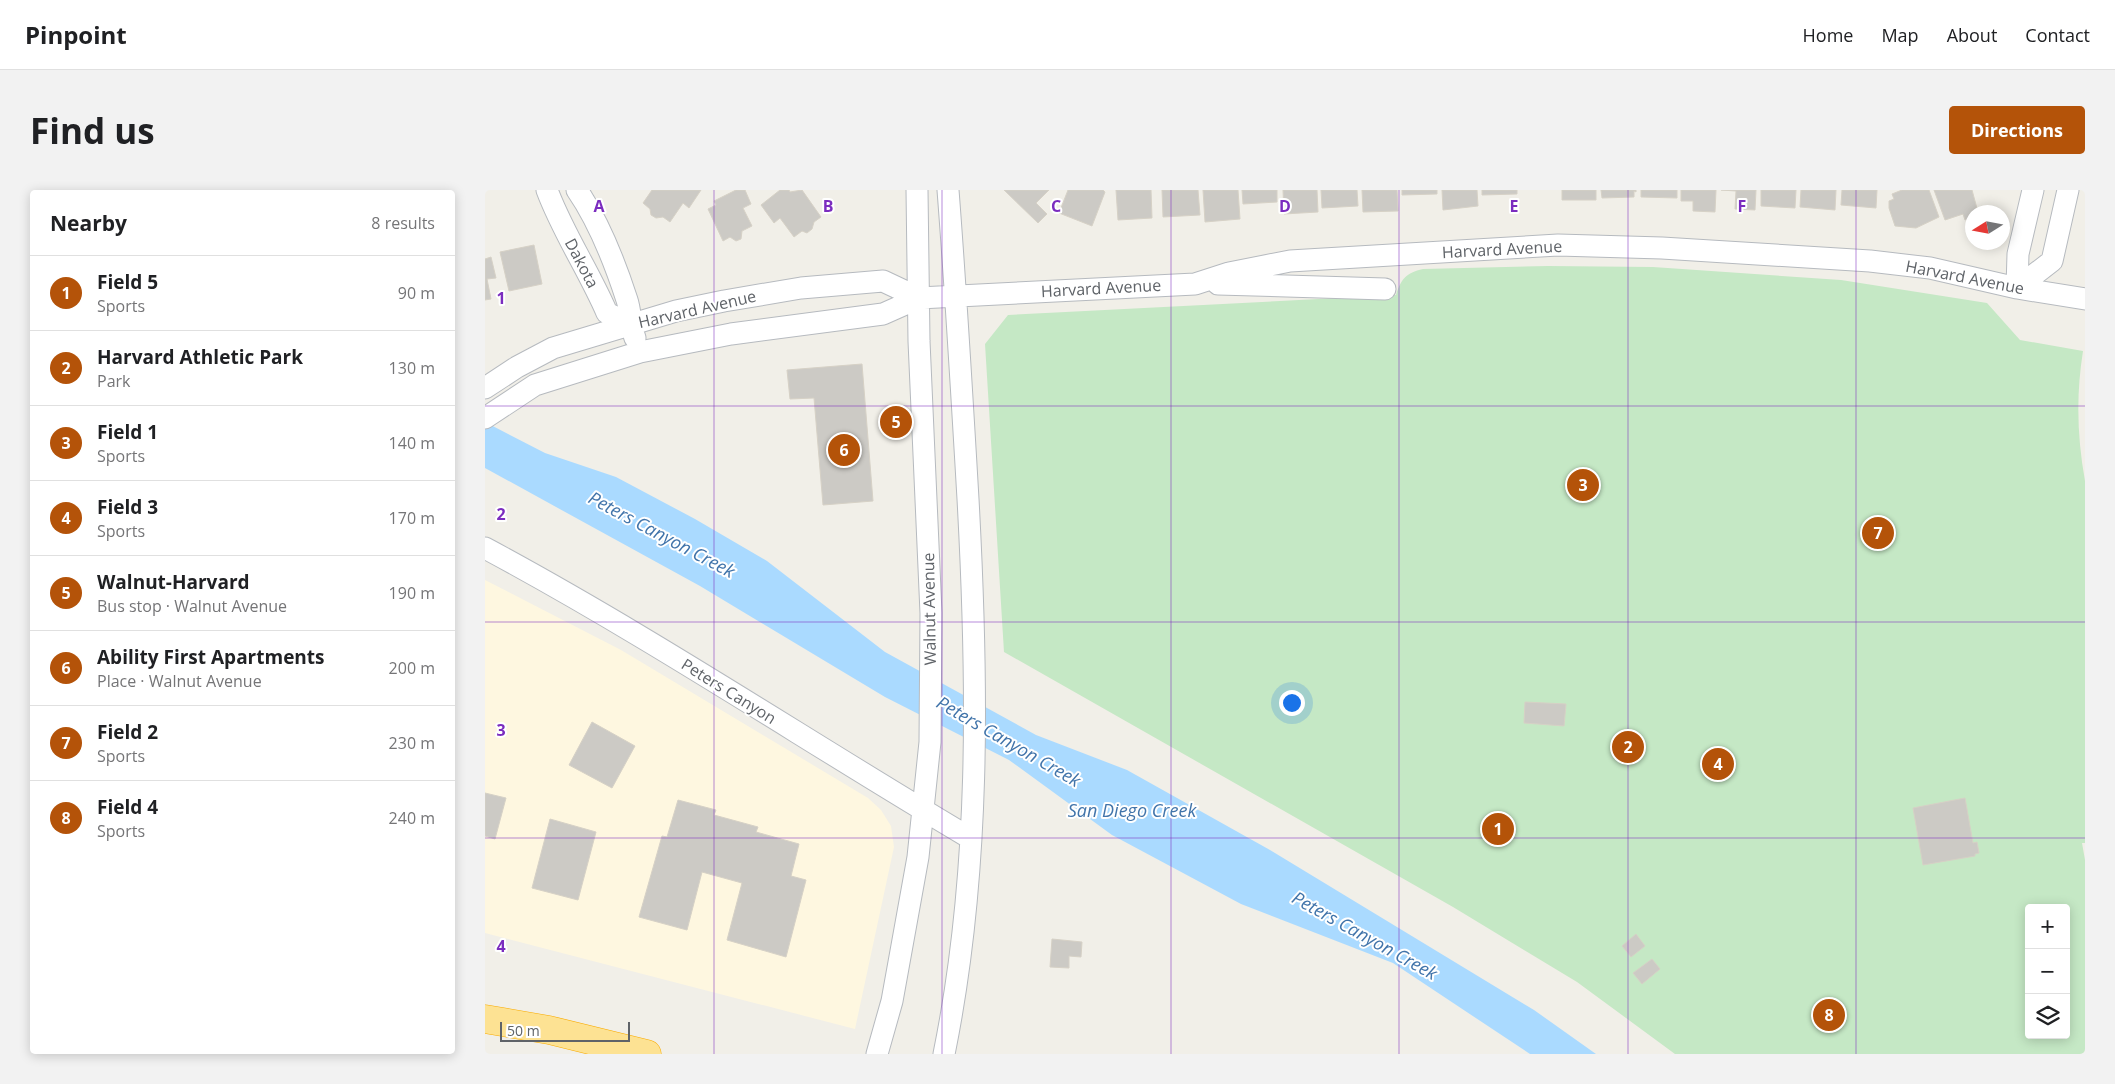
<!DOCTYPE html>
<html lang="en">
<head>
<meta charset="utf-8">
<style>
	:root { --surface:#fff; --page:#f2f2f2; --text:#202124; --muted:#757577; --line:#e0e0e0; --accent:#b45309 }
	body { margin:0; font-family:"Open Sans",sans-serif; background:var(--page); color:var(--text) }
	.controls { position:absolute; right:15px; bottom:15px; display:grid; overflow:hidden; border-radius:5px; box-shadow:0 2px 12px #0003 }
	.controls button { width:45px; height:45px; display:grid; place-items:center; padding:0; border:0; border-bottom:1px solid var(--line); background:var(--surface); color:var(--text); font:25px sans-serif }
	.compass { position:absolute; left:1480px; top:15px; width:45px; height:45px; border-radius:50%; background:var(--surface); box-shadow:0 2px 12px #0003; rotate:259deg }
	.scale { position:absolute; left:15px; bottom:12px; width:130px; box-sizing:border-box; padding-left:5px; border:2px solid #5f6368; border-top:0; font-size:14px; line-height:18px; white-space:nowrap; color:#5f6368; -webkit-text-stroke:4px #fff; paint-order:stroke }
	.you { position:absolute; left:806px; top:512px; width:18px; height:18px; margin:-12px; border:4px solid #fff; border-radius:50%; background:#1a73e8; box-shadow:0 0 0 8px #1a73e833 }
	.badge { display:grid; place-items:center; width:32px; height:32px; border-radius:50%; background:var(--accent); color:#fff; font-size:16px; font-weight:700 }
	.pin { position:absolute; translate:-50% -50%; border:2px solid #fff; box-shadow:0 1px 5px #0006 }
	.list { margin:0; padding:0; list-style:none }
	h2 { display:flex; justify-content:space-between; align-items:center; height:65px; margin:0; padding:0 20px; font-size:21px }
	h2 small { font-size:16px; font-weight:400; color:var(--muted) }
	.list li { display:grid; grid-template-columns:32px 1fr auto; gap:15px; align-items:center; box-sizing:border-box; height:75px; padding:0 20px; border-top:1px solid var(--line) }
	.list b { display:block; font-size:19px; white-space:nowrap }
	.list p { margin:0; font-size:16px; white-space:nowrap; color:var(--muted) }
	.list em { font-size:16px; font-style:normal; color:var(--muted) }
	.icon { flex:none; width:28px; height:28px; fill:none; stroke:currentColor; stroke-width:2; stroke-linecap:round; stroke-linejoin:round }
	.map { position:relative; flex:none; width:1600px; height:864px; overflow:hidden; border-radius:5px }
	header { display:flex; align-items:center; gap:30px; box-sizing:border-box; height:70px; padding:0 25px; background:var(--surface); border-bottom:1px solid var(--line) }
	header strong { font-size:24px }
	nav { display:flex; gap:28px; margin-inline-start:auto; font-size:18px }
	.intro { display:flex; align-items:center; justify-content:space-between; box-sizing:border-box; height:120px; padding:0 30px }
	h1 { margin:0; font-size:35px }
	.button { padding:12px 22px; border-radius:5px; background:var(--accent); color:#fff; font-size:18px; font-weight:700 }
	main { display:flex; gap:30px; padding:0 30px }
	aside { flex:1; background:var(--surface); border-radius:5px; box-shadow:0 2px 12px #0003 }
	.map>svg:first-child { display:block }
</style>
</head>
<body>
<header>
<strong>Pinpoint</strong>
<nav><a>Home</a><a>Map</a><a>About</a><a>Contact</a></nav>
</header>
<div class="intro"><h1>Find us</h1><a class="button">Directions</a></div>
<main>
<aside>
<h2>Nearby<small>8 results</small></h2>
<ul class="list">
<li><span class="badge">1</span><div><b>Field 5</b><p>Sports</p></div><em>90 m</em></li>
<li><span class="badge">2</span><div><b>Harvard Athletic Park</b><p>Park</p></div><em>130 m</em></li>
<li><span class="badge">3</span><div><b>Field 1</b><p>Sports</p></div><em>140 m</em></li>
<li><span class="badge">4</span><div><b>Field 3</b><p>Sports</p></div><em>170 m</em></li>
<li><span class="badge">5</span><div><b>Walnut-Harvard</b><p>Bus stop · Walnut Avenue</p></div><em>190 m</em></li>
<li><span class="badge">6</span><div><b>Ability First Apartments</b><p>Place · Walnut Avenue</p></div><em>200 m</em></li>
<li><span class="badge">7</span><div><b>Field 2</b><p>Sports</p></div><em>230 m</em></li>
<li><span class="badge">8</span><div><b>Field 4</b><p>Sports</p></div><em>240 m</em></li>
</ul>
</aside>
<div class="map">
<svg width="1600" height="864" viewBox="0 0 1600 864">
	<rect width="100%" height="100%" fill="#f1efe8"/>
	<path fill="#fef7e0" d="M0 390 136 460 383 608 396 620 406 636 409 657 370 839 0 743Z"/>
	<path fill="#c5e8c5" fill-rule="evenodd" d="M1063 76 1168 77 1356 90 1502 113 1535 150 1598 161C1591 205 1592 246 1600 291V653H1597L1600 670V864H1190L1092 792 968 717 519 462 500 154 523 125 911 105C916 89 921 83 938 79ZM1544 718H1581V845H1544Z"/>
	<path fill="#aadaff" d="M0 232 60 263 131 287 210 329 282 371 400 462 551 545 642 580 785 660 1049 820 1111 864H1045L908 773 756 714 627 645 524 570 400 507 215 396 0 278Z"/>
	<path fill="#cccac5" stroke="#d6d1c6" d="M167 0H216L204 18 198 13 185 32 178 27 171 28 166 25 165 19 158 13Z
		M251 0H260L266 14 258 18 267 36 257 41 256 49 251 51 245 47 238 51 223 19 231 15 229 11Z
		M295 0H304L305 2 317 0 336 27 329 32 327 39 322 43 317 41 309 47 295 28 289 33 276 15Z
		M519 0H564L551 13 562 24 553 33Z
		M583 0H618L620 2 607 36 574 23Z
		M631 0H666L667 28 633 30Z
		M677 0H713L715 25 678 27Z
		M718 0H753L755 29 720 32Z
		M757 0H792V12L758 14Z
		M798 0H832L833 22 799 24Z
		M836 0H872L873 16 837 18Z
		M877 0H912L913 21 878 22Z
		M917 0H952V4L917 5Z
		M957 0H992L993 16 958 20Z
		M997 0H1032V4L997 5Z
		M1077 0H1111V10H1077Z
		M1116 0H1151V2L1149 1V7L1117 8Z
		M1156 0H1192V8L1156 7Z
		M1196 0H1231L1230 22 1208 21V11H1196Z
		M1236 0H1271L1270 20 1250 19 1251 1Z
		M1276 0H1311L1310 18 1276 16Z
		M1316 0H1351L1350 20 1315 17Z
		M1357 0H1392L1391 18 1356 15Z
		M1417 0H1444L1454 27 1431 38 1410 36 1404 18V11L1409 9 1407 4Z
		M1449 0H1487L1493 22H1488V27L1480 30 1478 24 1460 30Z
		M49 55 57 94 24 101 15 62Z
		M6 67 11 88 2 89 6 109 0 110V69Z
		M377 174 388 311 338 315 329 208 305 209 302 180Z
		M1040 512 1081 514 1079 536 1039 533Z
		M107 532 150 556 127 598 84 575Z
		M0 603 21 608 10 649 0 646Z
		M1480 608 1488 653 1492 652 1494 663 1490 664V666L1438 675 1428 618Z
		M193 610 231 620 229 625 273 637 271 642 314 654 306 686 321 690 301 767 242 750 257 693 217 682 202 740 154 727 177 646 182 647Z
		M65 629 111 642 93 710 47 698Z
		M1151 744 1160 756 1146 767 1137 756Z
		M567 749 597 752 596 767 584 766V778L565 777Z
		M1167 769 1175 779 1157 794 1148 783Z"/>
	<g fill="none" stroke-linecap="round" stroke-linejoin="round">
		<defs>
			<path id="secondary" d="M62 0C78 43 104 81 122 123L145 134
				M92 0C114 32 130 73 142 110 146 122 145 135 150 148
				M733 94 900 99
				M1532 98 1567 71 1583 0
				M1532 98 1533 64 1548 0
				M0 198 32 177 68 158 191 121 239 111 316 98 398 91 434 108
				M0 228 50 195 155 162 246 144 398 124 434 108 710 94 744 83 805 71 1073 55 1177 58 1385 71 1445 78 1532 98 1600 109
				M0 358C166 447 323 552 485 648
				M392 864 407 811 433 667 445 552 446 423 434 151 432 0
				M459 864C496 682 493 493 483 309 477 206 471 103 463 0"/>
			<path id="highway" d="M0 829 64 840 162 864"/>
		</defs>
		<use href="#secondary" stroke="#b6babf" stroke-width="23"/>
		<use href="#highway" stroke="#f9ab00" stroke-width="29"/>
		<use href="#secondary" stroke="#fff" stroke-width="21"/>
		<use href="#highway" stroke="#fde293" stroke-width="28"/>
	</g>
	<path fill="none" stroke="#7b2cbf" stroke-width="1" stroke-opacity="0.55" d="M229 0V864M457 0V864M686 0V864M914 0V864M1143 0V864M1371 0V864M0 216H1600M0 432H1600M0 648H1600"/>
	<g text-anchor="middle" dominant-baseline="central" stroke-width="4" stroke-linejoin="round" paint-order="stroke">
		<g font-size="16" fill="#5f6368" stroke="#fff">
			<text transform="translate(1017 59) rotate(-3)">Harvard Avenue</text>
			<text transform="translate(97 73) rotate(62)">Dakota</text>
			<text transform="translate(1480 87) rotate(11)">Harvard Avenue</text>
			<text transform="translate(616 98) rotate(-3)">Harvard Avenue</text>
			<text transform="translate(212 119) rotate(-13)">Harvard Avenue</text>
			<text transform="translate(444 419) rotate(-91)">Walnut Avenue</text>
			<text transform="translate(244 501) rotate(32)">Peters Canyon</text>
		</g>
		<g font-size="18" font-style="italic" fill="#4174aa" stroke="#fff">
			<text transform="translate(177 344) rotate(28)">Peters Canyon Creek</text>
			<text transform="translate(524 551) rotate(30)">Peters Canyon Creek</text>
			<text x="647" y="620">San Diego Creek</text>
			<text transform="translate(880 745) rotate(29)">Peters Canyon Creek</text>
		</g>
	</g>
	<g font-size="16" text-anchor="middle" font-weight="bold" fill="#7b2cbf" stroke="#fff" stroke-width="4" stroke-linejoin="round" paint-order="stroke">
		<text x="114" y="22">A</text>
		<text x="343" y="22">B</text>
		<text x="571" y="22">C</text>
		<text x="800" y="22">D</text>
		<text x="1029" y="22">E</text>
		<text x="1257" y="22">F</text>
		<text x="16" y="114">1</text>
		<text x="16" y="330">2</text>
		<text x="16" y="546">3</text>
		<text x="16" y="762">4</text>
	</g>
</svg>
<div class="controls">
<button>+</button>
<button>−</button>
<button><svg class="icon" aria-label="layers" viewBox="0 0 24 24"><path d="M12 4l9 5-9 5-9-5zM3 14l9 5 9-5"/></svg></button>
</div>
<svg class="compass" viewBox="-18 -18 36 36"><path d="M0-13l5 13h-10z" fill="#e53935"/><path d="M0 13l5-13h-10z" fill="#757577"/></svg>
<div class="scale">50 m</div>
<div class="you"></div>
<div class="pin badge" style="left:1013px;top:639px">1</div>
<div class="pin badge" style="left:1143px;top:557px">2</div>
<div class="pin badge" style="left:1098px;top:295px">3</div>
<div class="pin badge" style="left:1233px;top:574px">4</div>
<div class="pin badge" style="left:411px;top:232px">5</div>
<div class="pin badge" style="left:359px;top:260px">6</div>
<div class="pin badge" style="left:1393px;top:343px">7</div>
<div class="pin badge" style="left:1344px;top:825px">8</div>
</div>
</main>
</body>
</html>
